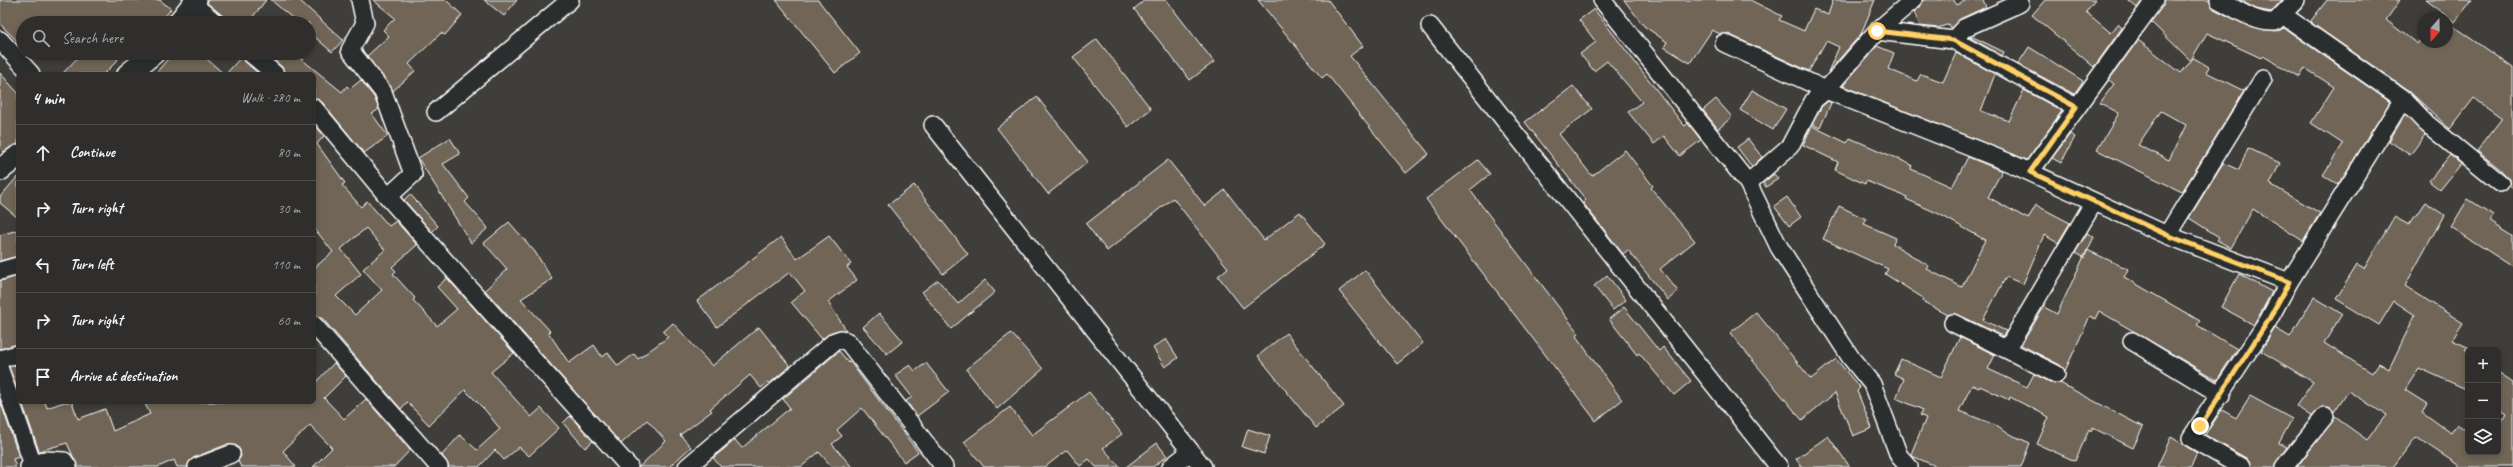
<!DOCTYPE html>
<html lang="en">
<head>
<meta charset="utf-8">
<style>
	:root { --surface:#2f2e2c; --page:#373634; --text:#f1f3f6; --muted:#a7a8a9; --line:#4a4a48 }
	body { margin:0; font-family:Caveat,sans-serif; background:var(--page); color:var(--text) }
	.controls { position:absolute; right:12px; bottom:12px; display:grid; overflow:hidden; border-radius:6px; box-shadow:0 2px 6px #0003 }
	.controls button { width:36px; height:36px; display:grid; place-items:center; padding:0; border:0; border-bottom:1px solid var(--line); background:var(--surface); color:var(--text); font:20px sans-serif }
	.compass { position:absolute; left:2417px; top:12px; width:36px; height:36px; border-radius:50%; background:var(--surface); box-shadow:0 2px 6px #0003; rotate:200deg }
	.stop { position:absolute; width:12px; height:12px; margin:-9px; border:3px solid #ffd166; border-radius:50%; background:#fff }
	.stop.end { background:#ffd166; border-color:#fff; box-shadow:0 1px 4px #0008 }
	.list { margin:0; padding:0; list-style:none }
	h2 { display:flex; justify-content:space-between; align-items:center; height:52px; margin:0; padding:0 16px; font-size:17px }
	h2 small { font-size:13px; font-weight:400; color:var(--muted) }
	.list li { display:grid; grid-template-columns:26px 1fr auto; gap:12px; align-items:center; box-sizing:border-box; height:56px; padding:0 16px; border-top:1px solid var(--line) }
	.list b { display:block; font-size:15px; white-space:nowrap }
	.list em { font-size:13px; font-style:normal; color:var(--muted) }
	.icon { flex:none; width:22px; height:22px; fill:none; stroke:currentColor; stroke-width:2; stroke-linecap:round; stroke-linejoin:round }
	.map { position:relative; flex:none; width:2513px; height:467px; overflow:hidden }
	.search { position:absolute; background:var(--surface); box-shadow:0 2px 6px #0003; left:16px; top:16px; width:300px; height:44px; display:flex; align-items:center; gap:10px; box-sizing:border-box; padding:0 14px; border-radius:22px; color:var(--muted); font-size:15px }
	.panel { position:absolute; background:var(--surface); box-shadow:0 2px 6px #0003; left:16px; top:72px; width:300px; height:332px; border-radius:6px }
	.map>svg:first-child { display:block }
</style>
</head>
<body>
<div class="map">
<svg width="2513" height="467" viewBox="0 0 2513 467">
	<rect width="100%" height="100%" fill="#3f3e3a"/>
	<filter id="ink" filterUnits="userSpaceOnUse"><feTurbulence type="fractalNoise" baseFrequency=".025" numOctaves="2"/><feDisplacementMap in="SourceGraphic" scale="8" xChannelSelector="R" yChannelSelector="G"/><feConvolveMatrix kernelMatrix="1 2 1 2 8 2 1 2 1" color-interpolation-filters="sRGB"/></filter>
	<g filter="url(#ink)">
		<path fill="#706557" stroke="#fff" fill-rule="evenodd" d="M0 0H160L171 9 160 23H23V47L0 24Z
			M208 0H266L248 23H226L223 16 207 3Z
			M271 0H299L343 40 332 52 309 32V23H298Z
			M373 0H446L462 15 445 35 441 33 409 64 415 71 393 91 367 56 389 36 383 30 395 18Z
			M484 0H517L504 16Z
			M776 0H818L860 53 835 73Z
			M1145 0H1166L1214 62 1190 80 1134 9Z
			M1258 0H1328L1363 46 1350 56 1429 154 1406 173 1327 74 1322 78Z
			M1624 0H1750L1782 16 1779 20 1804 31 1814 9 1828 15 1833 0H1875L1861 34 1828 72 1839 47 1826 41 1809 71 1728 34H1720L1712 30 1690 63 1664 47 1667 42 1644 26Z
			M1923 0H1954L1956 5 1967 0H1983L1986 7 1960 19 1951 28 1949 24 1938 28 1920 26 1914 12 1920 7Z
			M2045 0H2095L2086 12 2111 33 2118 24 2122 28 2094 67 2032 15Z
			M2128 0H2143L2137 8Z
			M2165 0H2209L2214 9 2250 27 2275 32 2284 28 2390 102 2338 185 2323 175 2343 144 2311 123 2334 87 2305 68 2300 77 2263 56 2261 58 2207 33 2191 60 2194 58 2209 67 2206 72 2244 91 2182 192 2097 150 2119 113 2100 103 2114 84 2109 80 2138 40 2181 73 2191 61 2151 22ZM2161 111 2186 125 2169 160 2138 145Z
			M2240 0H2282L2271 12 2256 9Z
			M2327 0H2400L2386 20 2417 44 2422 37 2423 42H2447V22L2513 68V188L2509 186V179L2500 169 2477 151 2502 118 2474 98 2450 129 2409 91 2310 22Z
			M2425 0H2472L2455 22Z
			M1594 9 1682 123 1685 126 1688 123 1701 140 1680 156 1664 136 1654 144 1628 112 1642 102 1607 61 1594 71 1580 54 1596 42 1579 20Z
			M1971 36 2004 52 2002 56 1969 37Z
			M1097 39 1151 109 1128 127 1073 57Z
			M1877 46 1894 53 1888 69 1917 81 1921 74 1943 82 1956 53 1995 74 1981 111 2009 121 2024 90 2062 111 2027 160 1843 86Z
			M2029 47 2083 81 2074 94 2018 64Z
			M82 53H110L118 60 104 74H62Z
			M173 53H200L224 74H155Z
			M266 53H294L342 92 347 86 350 89 361 80 374 97 379 109 372 114 388 136 364 153 322 102 314 98V74H285L282 67Z
			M241 57 244 61 259 74H226Z
			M0 73 18 93V144L3 152 0 147Z
			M1573 86 1592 109 1559 134 1592 176 1625 150 1653 186 1651 188 1695 241 1660 269 1678 291 1668 300 1628 250 1623 254 1583 203 1586 200 1525 122Z
			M1752 90 1786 109 1773 130 1740 110Z
			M1037 97 1088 162 1048 194 997 128Z
			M1716 99 1732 117 1718 129 1703 110Z
			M1828 101 1831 103 1820 128 1812 124 1822 106Z
			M2405 115 2425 135 2410 155 2389 141Z
			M314 124 324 136 317 144 345 183 342 185 361 207 367 201 389 226 396 221 417 245 392 267 396 271 393 274 415 298 413 300 437 326 457 309 437 287 447 278 514 353 491 372 531 417 541 408 559 428 529 456 519 447 504 460 495 450 479 467H449L442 455 460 435 477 450 500 429 486 411 465 390 429 425 407 402 401 409 322 318 314 315V268L333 252 314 228ZM366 228 385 250 363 269 382 290 355 315 336 296 361 274 341 249Z
			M1812 126 1847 143 1850 138 1912 165 1911 169 1952 187 1968 157 2002 171 1988 197 2028 219 2036 205 2070 223 2058 243 2044 235 2023 284 2006 277 1983 320 2006 331 2003 336 1957 314 1948 315 1922 301 1923 298 1885 274 1888 269 1823 239 1839 206 1866 219 1864 224 1896 238 1893 244 1929 266 1927 269 1962 287 1985 240 1939 214 1906 199 1907 197 1866 181 1865 184 1835 170 1838 162 1803 145Z
			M2070 134 2075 137 2061 163 2052 158Z
			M450 138 460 154 443 164 469 198 465 202 488 228 471 243 418 158Z
			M1748 139 1762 157 1752 167 1737 147Z
			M2248 148 2280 163 2270 184 2320 213 2303 241 2253 209 2231 248 2217 240 2219 237 2189 218 2223 163 2239 170Z
			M2450 155 2461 164 2440 190 2429 181Z
			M1168 160 1205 206 1225 190 1264 240 1300 212 1325 244 1243 308 1218 276 1228 268 1173 198 1107 251 1086 224Z
			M1478 160 1490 174 1470 190 1579 334 1576 336 1622 400 1596 421 1426 199Z
			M1774 174 1778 179 1766 187 1763 183Z
			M18 176V218L0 203V197Z
			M914 185 968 254 943 274 888 205Z
			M410 194 438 226 432 232 404 200Z
			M1787 197 1801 217 1789 226 1774 206Z
			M2468 199 2493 215 2489 221 2513 236V267L2451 227Z
			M2425 202 2444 215 2405 286 2463 323 2452 340 2474 350H2465L2468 352V390L2419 368 2405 390 2427 404 2422 412 2451 433 2457 424 2468 432V452H2498V427L2506 414 2498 409V372L2513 382V467H2461L2416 437 2393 467H2297L2335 417 2367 440 2386 415 2348 391 2334 412 2331 408 2322 407 2312 417 2296 406 2313 382 2261 351 2275 328 2290 337 2314 297 2342 314 2324 343 2372 373 2379 363 2389 369 2415 315 2394 301 2379 325 2336 299 2357 265 2364 269 2394 217 2409 225Z
			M509 222 535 252 552 279 521 299 550 331 548 332 569 363 594 345 602 357 608 353 618 366 634 354 638 359 668 337 663 332 673 323 712 366 759 327 790 366 769 384 768 382 761 388 750 375 710 409 712 411 680 435 691 447 669 467H639L666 441 647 420 621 444 485 290 507 269 484 243Z
			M18 230V256L0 261V235Z
			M2087 233 2094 237 2084 258 2075 253Z
			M829 236 851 264 847 267 857 280 828 302 846 330 832 332 822 339 791 302 805 291 790 272 717 327 697 301 781 237 797 259Z
			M2087 250 2128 269 2124 277 2200 321 2197 325 2237 349 2217 380 2099 311 2095 319 2090 316 2065 371 2060 365 2021 345 2044 307 2057 314Z
			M1365 270 1423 343 1397 364 1339 291Z
			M2239 274 2272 292 2254 325 2221 307Z
			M1607 275 1626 300 1613 310 1594 286Z
			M18 276V344L0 349V281Z
			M938 280 958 304 985 280 995 292 951 329 922 292Z
			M1624 307 1659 351 1663 347 1691 381 1674 395 1639 353 1637 355 1609 319Z
			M1756 312 1811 379 1836 359 1860 388 1857 391 1872 428 1853 436 1835 393 1802 420 1730 333Z
			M879 313 903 341 887 354 863 327Z
			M1011 333 1043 369 997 409 966 369Z
			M1286 333 1344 406 1316 428 1258 356Z
			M1960 337 1995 355 1988 369 2027 387 2034 374 2052 383H2060L2143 427 2133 448 2093 428 2091 432 2089 430 2075 461 2037 444 2049 417 2010 397 2009 400 1980 386 1979 388 1972 385 1959 411 1995 425 2005 432 2030 443 2021 467H1938L1912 456 1911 454 1926 418 1920 415 1923 410 1896 398 1904 379 1894 374 1901 359 1941 377Z
			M1166 339 1178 358 1165 367 1153 348Z
			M839 351 849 363 850 362 918 452 904 462 862 408 837 430 842 436 832 444 852 467H832L819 452 801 467H721L713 458 735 440 742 448 790 408 783 399Z
			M334 363 346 376 324 398 344 419 366 399 410 450 394 467H313L332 448 310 425 283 451 296 467H241L238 461 241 456 240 450 237 446 228 444 193 458 187 467H177L174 460 158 467H78L67 443 39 451 22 402H45L47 408 64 402H72L78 419 105 409 113 431 150 414 144 402H314V384Z
			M926 363 949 392 917 416 906 401 912 397 895 375 910 365 915 371Z
			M18 364V391L9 367Z
			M1089 392 1122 434 1103 448 1120 467H1096L1089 459 1080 466 1067 450 1045 467H984L964 442 1010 407 1032 435Z
			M2250 396 2292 419 2279 443 2287 447 2274 467H2251L2246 458 2205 435 2222 410 2236 418Z
			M0 400 19 457 13 459 16 467H0Z
			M570 416 593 441 585 448 563 423Z
			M1248 429 1270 436 1264 454 1242 447Z
			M1828 436 1850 467H1802L1796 459Z
			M2171 437 2197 453 2191 467H2157Z
			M1157 443 1167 456 1153 467H1126Z"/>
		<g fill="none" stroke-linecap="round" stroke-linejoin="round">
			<defs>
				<path id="minor" d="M360 0 365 23 350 50 383 92 413 174 388 197
					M1602 0 1748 183 1779 247 1851 358 1872 384 1899 456 1909 467
					M2219 0C2237 9 2254 23 2275 22L2296 0
					M193 4 216 23
					M2283 15 2403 99 2426 123 2500 183
					M1430 26 1779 467
					M1877 31 1953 40 2076 107
					M0 40 31 74
					M1953 40 1964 28 2020 3
					M1724 43 1826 90 2010 163 2167 235 2289 282
					M250 53 275 74
					M314 108 388 197 629 467
					M436 112 570 0
					M933 125 1203 467
					M2030 172 2155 0
					M1748 183 1790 146 1814 100 1826 90 1877 31 1913 0
					M2167 235 2263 79
					M0 271 18 266
					M1953 323 2056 374
					M314 325 439 467
					M2132 341 2221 395
					M2007 349 2094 202
					M0 359 18 354
					M0 370 33 465
					M29 467 45 460 64 461 68 467
					M197 467 231 454
					M687 467 835 341 841 339 848 342 944 467
					M1171 467 1190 452
					M2241 467 2191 438 2268 321 2289 282 2403 99
					M2284 467 2325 416"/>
				<path id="tertiary" d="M178 23 196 0
					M128 74 154 53
					M0 170 18 156"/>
			</defs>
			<use href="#minor" stroke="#fff" stroke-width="20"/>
			<use href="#tertiary" stroke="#fff" stroke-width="24"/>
			<use href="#minor" stroke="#2a2d2e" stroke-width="17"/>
			<use href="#tertiary" stroke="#2a2d2e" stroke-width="21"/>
		</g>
	</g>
	<g fill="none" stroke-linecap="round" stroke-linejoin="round" filter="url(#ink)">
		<path stroke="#ffd166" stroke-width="5" d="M1877 31 1953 40 2076 107 2030 172 2167 235 2289 282 2268 321 2200 426"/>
	</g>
</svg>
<div class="controls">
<button>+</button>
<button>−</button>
<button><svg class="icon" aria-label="layers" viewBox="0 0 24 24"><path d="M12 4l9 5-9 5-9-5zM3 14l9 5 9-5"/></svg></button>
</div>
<svg class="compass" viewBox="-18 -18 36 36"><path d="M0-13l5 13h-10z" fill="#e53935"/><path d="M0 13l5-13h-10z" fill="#a7a8a9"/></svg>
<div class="stop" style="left:1877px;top:31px"></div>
<div class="stop end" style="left:2200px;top:426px"></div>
<div class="search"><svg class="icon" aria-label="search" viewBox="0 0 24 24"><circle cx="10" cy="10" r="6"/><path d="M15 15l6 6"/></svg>Search here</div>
<section class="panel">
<h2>4 min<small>Walk · 280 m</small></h2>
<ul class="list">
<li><svg class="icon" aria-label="ahead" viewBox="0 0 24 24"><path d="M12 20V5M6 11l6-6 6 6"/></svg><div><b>Continue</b></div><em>80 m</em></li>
<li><svg class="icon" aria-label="right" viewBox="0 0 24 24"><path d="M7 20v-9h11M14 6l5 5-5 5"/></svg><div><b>Turn right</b></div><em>30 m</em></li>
<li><svg class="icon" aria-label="left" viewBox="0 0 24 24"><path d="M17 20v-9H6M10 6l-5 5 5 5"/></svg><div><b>Turn left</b></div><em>110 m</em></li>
<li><svg class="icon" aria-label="right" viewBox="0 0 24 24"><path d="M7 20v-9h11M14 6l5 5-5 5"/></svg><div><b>Turn right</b></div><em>60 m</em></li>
<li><svg class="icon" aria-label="arrive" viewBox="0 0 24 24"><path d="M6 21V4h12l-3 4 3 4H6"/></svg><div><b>Arrive at destination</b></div></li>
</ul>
</section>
</div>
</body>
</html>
